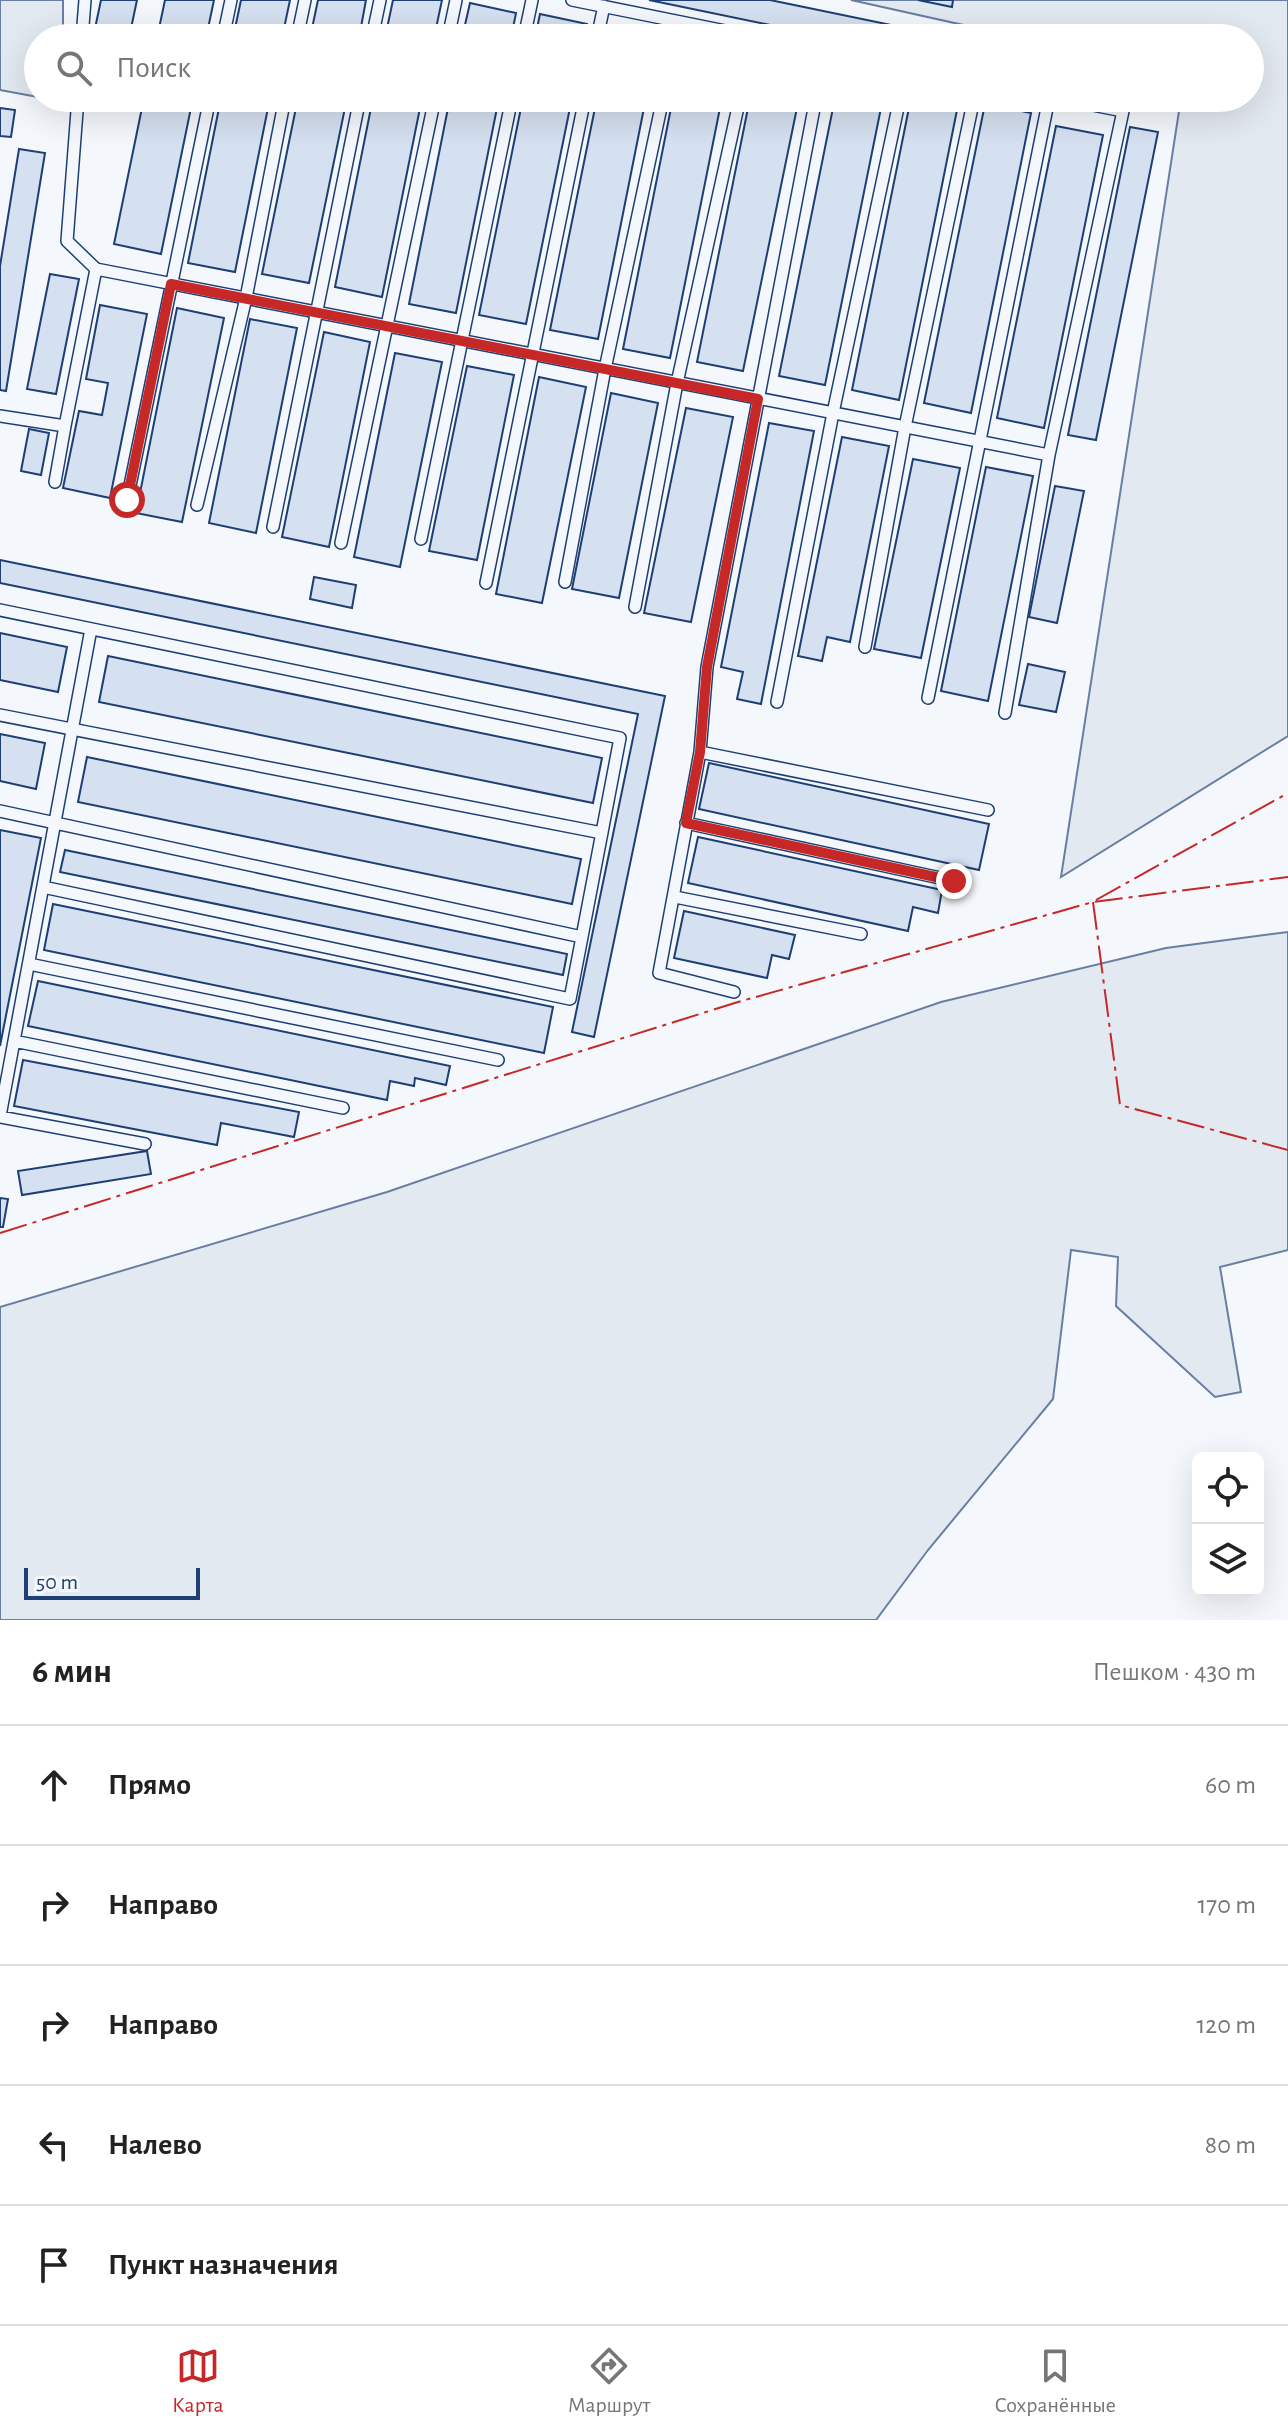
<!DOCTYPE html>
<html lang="ru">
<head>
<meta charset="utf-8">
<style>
	:root { --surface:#fff; --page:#f6f6f6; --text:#222; --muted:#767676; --line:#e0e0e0; --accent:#c62828 }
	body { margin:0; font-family:"Alegreya Sans",sans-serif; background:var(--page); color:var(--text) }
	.controls { position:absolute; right:24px; bottom:24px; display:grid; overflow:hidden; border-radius:12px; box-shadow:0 8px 32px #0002 }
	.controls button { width:72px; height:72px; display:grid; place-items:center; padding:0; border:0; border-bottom:2px solid var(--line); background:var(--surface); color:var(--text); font:40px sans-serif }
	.scale { position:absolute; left:24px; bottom:20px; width:176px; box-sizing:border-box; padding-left:8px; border:4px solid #1d3f73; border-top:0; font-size:22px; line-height:28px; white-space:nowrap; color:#1d3f73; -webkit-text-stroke:6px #f4f7fb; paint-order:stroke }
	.stop { position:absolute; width:24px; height:24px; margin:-18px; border:6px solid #c62828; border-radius:50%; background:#fff }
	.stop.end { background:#c62828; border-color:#fff; box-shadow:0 2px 8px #0008 }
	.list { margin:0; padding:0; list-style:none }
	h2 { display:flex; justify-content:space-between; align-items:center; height:104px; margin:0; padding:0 32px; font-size:34px }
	h2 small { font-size:26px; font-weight:400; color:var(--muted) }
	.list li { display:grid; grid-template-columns:52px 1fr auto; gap:24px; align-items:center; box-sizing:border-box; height:120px; padding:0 32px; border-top:2px solid var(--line) }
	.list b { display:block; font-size:30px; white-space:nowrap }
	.list em { font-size:26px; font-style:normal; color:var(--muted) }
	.icon { flex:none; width:44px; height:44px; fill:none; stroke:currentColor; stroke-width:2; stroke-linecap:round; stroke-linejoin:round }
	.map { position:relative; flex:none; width:1288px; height:1620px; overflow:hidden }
	.search { position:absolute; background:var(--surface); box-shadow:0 8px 32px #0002; left:24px; right:24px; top:24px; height:88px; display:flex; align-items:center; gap:20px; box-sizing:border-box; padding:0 28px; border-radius:44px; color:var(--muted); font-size:30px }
	.sheet { height:704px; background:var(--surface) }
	nav { display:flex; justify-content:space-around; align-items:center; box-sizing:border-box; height:112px; border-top:2px solid var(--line); background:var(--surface); font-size:22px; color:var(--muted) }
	nav a { display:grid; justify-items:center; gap:4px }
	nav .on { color:var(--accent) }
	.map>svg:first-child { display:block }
</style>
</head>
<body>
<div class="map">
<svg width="1288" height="1620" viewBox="0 0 1288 1620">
	<rect width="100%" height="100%" fill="#f4f7fb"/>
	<path fill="#e3e9f0" stroke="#687fa3" stroke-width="2" d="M0 0H63V38H38V97L0 90Z
		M851 0H1288V736L1061 877 1181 98H1250V38H1022Z
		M1288 932V1250L1220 1267 1241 1392 1215 1397 1116 1306 1118 1257 1071 1250 1053 1399 928 1550 876 1620H0V1307L387 1192 941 1002 1166 948Z"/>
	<path fill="#d5e0f0" stroke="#1d3f73" stroke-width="2" d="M101 0H137L129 38H93Z
		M165 0H214L206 38H157Z
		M241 0H290L282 38H233Z
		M318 0H366L359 38H310Z
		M393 0H442L434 38H385Z
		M649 0H770L954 38H833Z
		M918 0H953L952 7Z
		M470 3 516 13 511 38H462Z
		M540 14 587 24 584 38H535Z
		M144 98H193L161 254 114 244Z
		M221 98H270L235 272 188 263Z
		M298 98H347L309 283 262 274Z
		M373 98H422L382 297 335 287Z
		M450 98H499L456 313 409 304Z
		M523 98H572L526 324 479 315Z
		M597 98H646L598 339 550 330Z
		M673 98H722L670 358 623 349Z
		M750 98H799L743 371 697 362Z
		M835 98H883L825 385 779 376Z
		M911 98 958 105 899 400 852 390Z
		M985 104 1031 113 971 413 924 403Z
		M0 108 15 110 11 137 0 136Z
		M1056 126 1103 135 1044 428 997 418Z
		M1130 127 1158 132 1096 440 1068 435Z
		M19 149 45 153 6 391 0 390V266Z
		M50 274 79 279 56 394 27 389Z
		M100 305 147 314 110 498 63 488 79 411 102 415 108 383 86 379Z
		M177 308 224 318 182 522 136 513Z
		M250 319 297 328 256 533 209 523Z
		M324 332 370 342 329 547 282 537Z
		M395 353 442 362 400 567 354 557Z
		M467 366 514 375 477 560 429 551Z
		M539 377 586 387 542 603 496 594Z
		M611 393 658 403 619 598 572 589Z
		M686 408 733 417 691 622 644 613Z
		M769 423 814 431 761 704 737 699 743 672 721 667Z
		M29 429 49 433 41 475 21 471Z
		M842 437 889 446 850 642 827 637 822 661 798 656Z
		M913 459 960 468 921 658 874 649Z
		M986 467 1033 476 988 701 941 691Z
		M1055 486 1084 491 1057 623 1029 617Z
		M0 560 665 696 594 1037 572 1032 638 714 0 583Z
		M314 577 356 585 352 608 310 599Z
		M0 633 67 647 58 692 0 680Z
		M108 656 602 758 593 803 99 702Z
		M1028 664 1065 672 1056 712 1019 705Z
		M0 734 45 743 36 789 0 781Z
		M87 757 581 859 572 904 78 802Z
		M709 763 989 824 979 870 699 809Z
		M0 830 41 838 0 1046Z
		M698 837 942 890 938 913 913 907 908 931 688 883Z
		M65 850 567 954 563 975 60 872Z
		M53 904 553 1007 544 1053 44 950Z
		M684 911 795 935 789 959 772 955 767 978 674 958Z
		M38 981 450 1066 446 1085 415 1078 414 1086 390 1081 387 1100 28 1026Z
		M23 1060 299 1112 294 1137 221 1123 217 1145 14 1106Z
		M147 1151 151 1174 22 1195 18 1171Z
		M0 1198 8 1199 3 1227H0Z"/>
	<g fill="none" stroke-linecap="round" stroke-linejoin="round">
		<defs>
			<path id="service" d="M572 0 760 38
				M82 38 85 0
				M223 38 231 0
				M297 38 305 0
				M372 38 380 0
				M448 38 456 0
				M524 38 532 0
				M597 38 604 6
				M676 38 680 22
				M78 98 67 241 96 269 1049 455
				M0 416 65 426 96 269
				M55 482 65 426
				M127 500 210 98
				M197 505 246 298 285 98
				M273 527 360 98
				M421 539 512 98
				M341 543 435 98
				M565 582 605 369 663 98
				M486 583 585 98
				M635 607 677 383 740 98
				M0 610 620 738 582 937 0 811
				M865 647 905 427 974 98
				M928 698 1049 98
				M777 702 833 413 900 98
				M1005 713 1049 455 1123 111 1057 98
				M0 715 602 833
				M700 752 988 810
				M686 823 954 881
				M43 887 570 999 582 937
				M675 897 861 934
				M29 964 498 1060
				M734 992 659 973 700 752 707 667 816 98
				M14 1041 343 1108
				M0 1116 91 629
				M0 1117 145 1144"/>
		</defs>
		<use href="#service" stroke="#1d3f73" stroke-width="14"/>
		<use href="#service" stroke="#f4f7fb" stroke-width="11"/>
		<path stroke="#c62828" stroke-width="2" stroke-dasharray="28 6 4 6" stroke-linecap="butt" d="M1096 900 1288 793
			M1093 902 1120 1105 1288 1150
			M0 1233 738 1002 1093 902 1288 877"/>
	</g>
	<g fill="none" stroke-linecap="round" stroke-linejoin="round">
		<path stroke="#c62828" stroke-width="10" d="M127 500 171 284 758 399 707 667 700 752 686 823 954 881"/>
	</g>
</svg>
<div class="controls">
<button><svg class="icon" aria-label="locate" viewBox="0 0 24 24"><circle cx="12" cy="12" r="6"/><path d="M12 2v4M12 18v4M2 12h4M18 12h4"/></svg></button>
<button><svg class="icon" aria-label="layers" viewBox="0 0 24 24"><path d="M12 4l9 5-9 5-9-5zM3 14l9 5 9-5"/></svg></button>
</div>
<div class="scale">50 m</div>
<div class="stop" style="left:127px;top:500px"></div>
<div class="stop end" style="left:954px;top:881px"></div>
<div class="search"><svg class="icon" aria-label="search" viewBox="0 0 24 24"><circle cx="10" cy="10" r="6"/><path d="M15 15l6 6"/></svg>Поиск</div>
</div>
<section class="sheet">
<h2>6 мин<small>Пешком · 430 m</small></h2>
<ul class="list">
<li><svg class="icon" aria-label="ahead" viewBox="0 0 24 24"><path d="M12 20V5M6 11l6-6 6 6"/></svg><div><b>Прямо</b></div><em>60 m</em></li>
<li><svg class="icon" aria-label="right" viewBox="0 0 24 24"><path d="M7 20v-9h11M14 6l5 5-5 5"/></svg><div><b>Направо</b></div><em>170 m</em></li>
<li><svg class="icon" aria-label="right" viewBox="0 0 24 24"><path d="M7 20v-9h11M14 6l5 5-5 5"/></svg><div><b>Направо</b></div><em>120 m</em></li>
<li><svg class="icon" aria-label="left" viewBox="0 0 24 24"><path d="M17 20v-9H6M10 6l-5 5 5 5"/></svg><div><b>Налево</b></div><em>80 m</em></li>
<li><svg class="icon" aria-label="arrive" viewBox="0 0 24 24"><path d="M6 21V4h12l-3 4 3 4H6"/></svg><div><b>Пункт назначения</b></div></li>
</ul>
</section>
<nav>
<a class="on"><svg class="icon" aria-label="map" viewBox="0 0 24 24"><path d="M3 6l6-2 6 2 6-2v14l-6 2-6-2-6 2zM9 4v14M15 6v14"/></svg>Карта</a>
<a><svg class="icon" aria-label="directions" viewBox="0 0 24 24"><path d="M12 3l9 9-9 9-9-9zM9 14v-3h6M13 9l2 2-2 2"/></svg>Маршрут</a>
<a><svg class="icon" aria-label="saved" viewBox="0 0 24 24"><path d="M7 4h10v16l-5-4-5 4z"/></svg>Сохранённые</a>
</nav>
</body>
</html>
